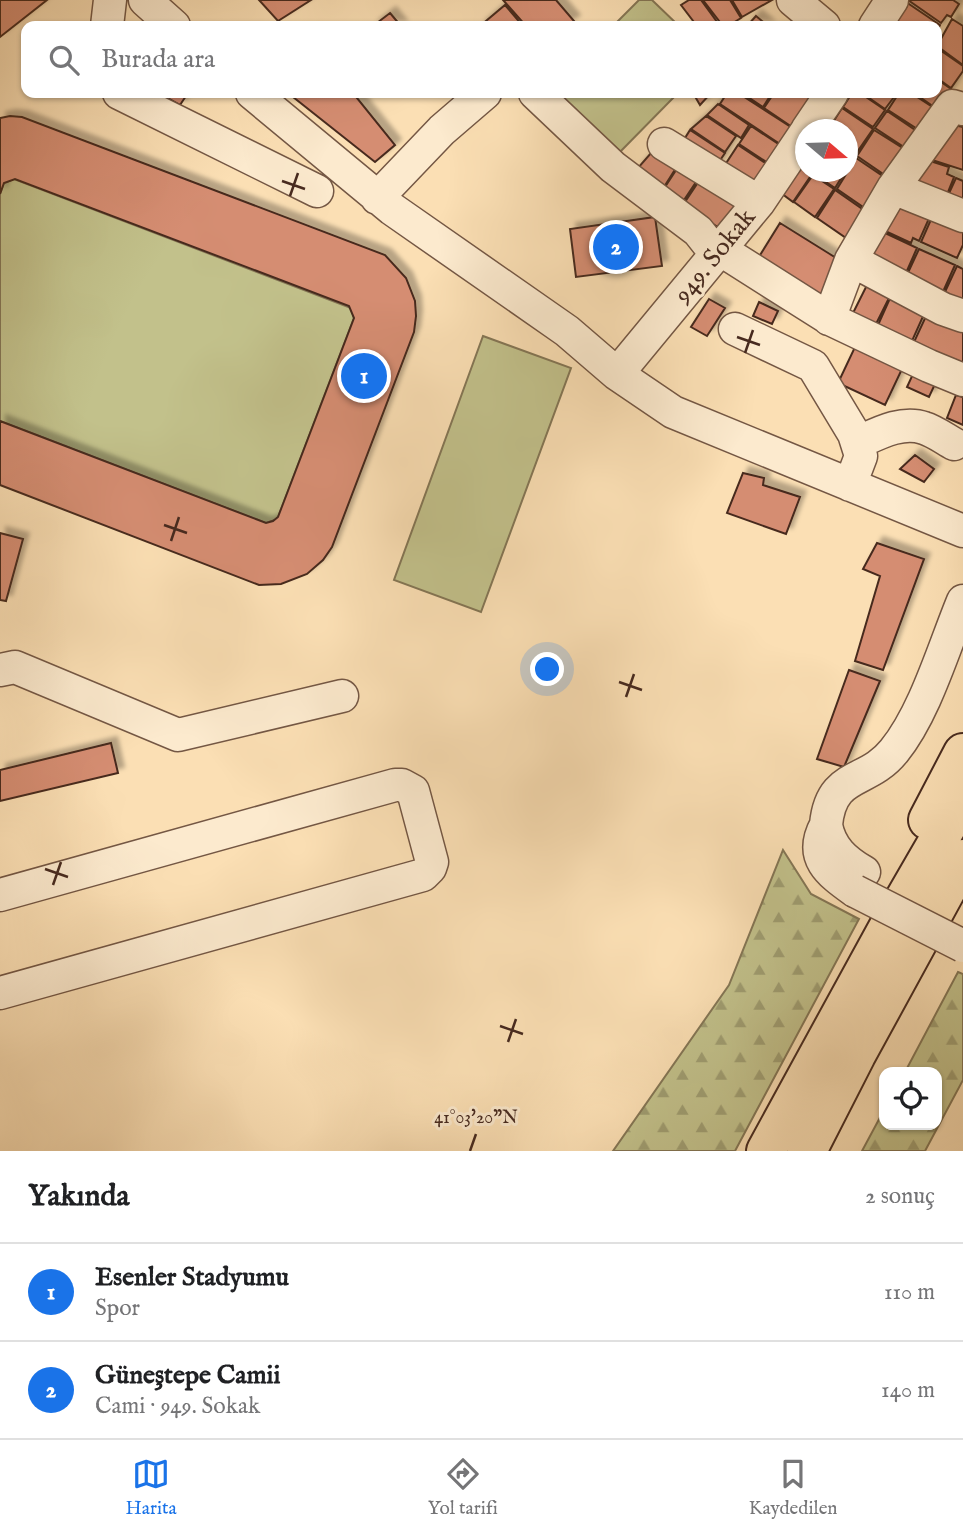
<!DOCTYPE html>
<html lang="tr">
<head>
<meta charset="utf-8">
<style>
	:root { --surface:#fff; --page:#f6f6f6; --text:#202124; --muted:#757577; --line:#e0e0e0; --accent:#1a73e8 }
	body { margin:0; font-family:"IM FELL English",serif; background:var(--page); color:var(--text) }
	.controls { position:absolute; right:21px; bottom:21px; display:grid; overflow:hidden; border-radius:14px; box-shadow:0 2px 5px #0004 }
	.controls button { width:63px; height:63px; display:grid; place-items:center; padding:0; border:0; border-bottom:2px solid var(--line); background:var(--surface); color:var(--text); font:35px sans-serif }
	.compass { position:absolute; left:795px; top:119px; width:63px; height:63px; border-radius:50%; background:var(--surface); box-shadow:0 2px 5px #0004; rotate:109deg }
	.you { position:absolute; left:548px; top:670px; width:24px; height:24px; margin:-18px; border:5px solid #fff; border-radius:50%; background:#1a73e8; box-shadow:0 0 0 10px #1a73e833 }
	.badge { display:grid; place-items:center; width:46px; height:46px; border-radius:50%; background:var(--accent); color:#fff; font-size:23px; font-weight:700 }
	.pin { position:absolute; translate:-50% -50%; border:4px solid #fff; box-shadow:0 2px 7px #0006 }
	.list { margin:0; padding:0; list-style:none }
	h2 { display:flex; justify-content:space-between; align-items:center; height:91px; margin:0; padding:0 28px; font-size:30px }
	h2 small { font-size:23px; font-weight:400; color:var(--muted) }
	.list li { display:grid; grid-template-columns:46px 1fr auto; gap:21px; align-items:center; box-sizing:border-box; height:98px; padding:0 28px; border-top:2px solid var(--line) }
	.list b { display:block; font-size:26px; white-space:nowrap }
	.list p { margin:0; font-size:23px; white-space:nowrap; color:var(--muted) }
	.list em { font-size:23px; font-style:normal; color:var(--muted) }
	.icon { flex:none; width:38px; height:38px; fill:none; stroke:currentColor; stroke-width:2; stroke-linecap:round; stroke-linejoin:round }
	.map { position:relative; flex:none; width:963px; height:1151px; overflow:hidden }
	.search { position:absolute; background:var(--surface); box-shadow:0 2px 5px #0004; left:21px; right:21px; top:21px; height:77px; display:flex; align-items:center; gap:18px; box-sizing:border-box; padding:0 24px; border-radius:14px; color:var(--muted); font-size:26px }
	.sheet { height:287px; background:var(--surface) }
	nav { display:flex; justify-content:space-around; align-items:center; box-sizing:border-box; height:98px; border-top:2px solid var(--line); background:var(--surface); font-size:19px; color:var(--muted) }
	nav a { display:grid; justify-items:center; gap:4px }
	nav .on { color:var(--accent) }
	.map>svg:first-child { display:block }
</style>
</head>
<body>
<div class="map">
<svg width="963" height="1151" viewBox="0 0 963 1151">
	<defs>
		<pattern id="forest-firs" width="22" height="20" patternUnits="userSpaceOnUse" patternTransform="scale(1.75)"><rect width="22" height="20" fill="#c2c18b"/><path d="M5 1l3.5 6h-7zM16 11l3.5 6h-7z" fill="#9f9d71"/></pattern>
		<filter id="shadow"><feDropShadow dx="6" dy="-6" stdDeviation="2" flood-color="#0004"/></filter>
	</defs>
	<rect width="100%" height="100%" fill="#fbdfb4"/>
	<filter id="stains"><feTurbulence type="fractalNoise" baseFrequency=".00286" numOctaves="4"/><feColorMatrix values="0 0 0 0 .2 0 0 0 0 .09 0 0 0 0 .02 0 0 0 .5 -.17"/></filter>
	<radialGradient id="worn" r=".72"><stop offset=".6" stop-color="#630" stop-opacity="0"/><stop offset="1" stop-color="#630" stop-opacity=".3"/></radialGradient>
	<path fill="url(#forest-firs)" stroke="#847655" stroke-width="2" d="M783 850 811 894 859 919 735 1151H613L729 985Z
		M958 972 963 974V1080L925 1151H862L884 1110V1125H937V1072H905Z"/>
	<path fill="#c2c18b" stroke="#847655" stroke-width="2" d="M639 0H652L679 26H613Z
		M552 93H678L616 156Z
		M14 179 351 308 354 318 278 517 275 520 266 523 0 421V194L4 183Z
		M483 336 571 368 481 612 394 580Z"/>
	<path fill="#d58d72" stroke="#472a1f" stroke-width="2" filter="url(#shadow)" d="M0 0H47L0 37Z
		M259 0H311L278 21Z
		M503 0H556L574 21 565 26H526Z
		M689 0H701L720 26H697L681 5Z
		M703 0H730L741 18 728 26H723Z
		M732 0H772L742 17Z
		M908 0H953L959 4 951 17 947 15 941 23Z
		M906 2 940 25 937 31V26L893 25Z
		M505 5 523 26H480Z
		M390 13 401 26H373Z
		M756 16 768 26H747Z
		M952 19 963 26V65L937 46Z
		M937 48 963 66V71L951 88 937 78Z
		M937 79 951 89 937 109 914 93H937Z
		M159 93H188L180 105Z
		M288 93H353L395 145 375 162Z
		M693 93H711L700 105Z
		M727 93H738L797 131 786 148 720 104Z
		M742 93H772L763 107Z
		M774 93H818L798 131 764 108Z
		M852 93H860L885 110 873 127 843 107Z
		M862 93H897L885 109Z
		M899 93H911L937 110 922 132 888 110Z
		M718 104 749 125 741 138 707 115Z
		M842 108 873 129 855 155 848 150V130H828Z
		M887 111 921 134 910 151 875 128Z
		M10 116 22 117 385 255 406 278 415 301 416 316 414 332 332 547 323 560 307 574 281 584 259 585 0 485V421L266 523 273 521 278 517 354 318 349 306 15 179 4 183 0 194V118Z
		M706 116 736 136 725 152 691 129Z
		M954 125 963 127V170L929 159Z
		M751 126 786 149 774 167 739 144Z
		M690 130 725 153 714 169 680 146Z
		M874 130 909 152 892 180 857 156Z
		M658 145 681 160 664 187 637 169Z
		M738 145 770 166 753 192 721 171Z
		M856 158 890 181 869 211 837 189Z
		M927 160 949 167 947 174 954 177 944 202 912 187Z
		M682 161 702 173 684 200 665 187Z
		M796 163 812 174 793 202 777 190Z
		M811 172H845L835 188Z
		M703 175 741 199 721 229 683 205Z
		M813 175 834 189 815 217 794 202Z
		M956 178 963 181V211L945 202Z
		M835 190 868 213 849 240 817 218Z
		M898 198 931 214 919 241 913 238 911 243 883 230Z
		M933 215 963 228V245L957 258 921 242Z
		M655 217 662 266 576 277 570 229Z
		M780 223 841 261 819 298 757 260Z
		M883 232 917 248 906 273 871 257Z
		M919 249 955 265 942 294 906 277Z
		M957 266 963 269V303L944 294Z
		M867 285 890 296 876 324 853 313Z
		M891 296 925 312 912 341 878 325Z
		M709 299 725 308 707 336 691 327Z
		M759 302 778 311 772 324 753 316Z
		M927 314 963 331V366L914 342Z
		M855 347 902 369 885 405 838 383Z
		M913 374 935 384 929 397 907 387Z
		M956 395 963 397V425L947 418Z
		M915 455 934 469 924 482 900 469Z
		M743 473 764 478 763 485 800 497 786 534 727 513Z
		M0 533 23 539 6 601 0 600Z
		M877 543 924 559 883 670 855 661 880 576 863 569Z
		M849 670 880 681 844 767 817 759Z
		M111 743 118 773 0 801V770Z"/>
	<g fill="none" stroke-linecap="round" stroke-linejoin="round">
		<defs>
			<path id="minor" d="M145 0 174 26
				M793 0 824 26
				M107 26 110 0
				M875 26 892 0
				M119 93 317 191
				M252 93 392 209 567 331 617 374 673 412 963 531
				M535 93 613 167 698 231 717 255
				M807 130 832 93
				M664 144 759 202
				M893 188 963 216
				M377 198 442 130 485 93
				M721 250 830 319 929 366 963 380
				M851 260 943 309 963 316
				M829 319 851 260 893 188 952 106 963 109
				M735 329 813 366 854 434 861 456 850 485
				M617 374 759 202 806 132
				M857 443C877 434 902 420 924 428 934 431 945 439 954 444
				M0 670 15 667 178 735 342 696
				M826 825C831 771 867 785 894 751 925 713 944 647 963 601
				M855 891C830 873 808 858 826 825 830 848 845 861 864 872
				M0 895 395 785H402L413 791 432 862 430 868 423 875 0 993"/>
			<path id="highway" d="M928 820 963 753
				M766 1151 889 926 963 798
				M807 1151 856 1055 963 859"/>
		</defs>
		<use href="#minor" stroke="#745744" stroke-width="35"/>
		<use href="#highway" stroke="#472a1f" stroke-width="42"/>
		<use href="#minor" stroke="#fceace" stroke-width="32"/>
		<use href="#highway" stroke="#fbdfb4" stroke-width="38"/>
		<defs>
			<path id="minor-bridge" d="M855 891 963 946"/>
		</defs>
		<use href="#minor-bridge" stroke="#745744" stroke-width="35" stroke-linecap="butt"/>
		<use href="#minor-bridge" stroke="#fceace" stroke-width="32"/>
	</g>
	<path fill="none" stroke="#472a1f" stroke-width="2.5" d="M282 181 305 189M290 196 298 173M737 337 760 345M745 353 753 330M164 525 187 533M171 541 179 517M619 682 642 690M626 697 634 674M45 869 68 877M53 885 61 862M500 1026 523 1034M508 1042 516 1019M470 1151 476 1134"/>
	<g text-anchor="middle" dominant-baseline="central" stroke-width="6" stroke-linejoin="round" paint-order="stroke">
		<g font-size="26" fill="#472a1f" stroke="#fceace">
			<text transform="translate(715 256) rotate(-51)">949. Sokak</text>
		</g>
	</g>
	<g font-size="18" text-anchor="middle" fill="#472a1f" stroke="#fceace" stroke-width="6" stroke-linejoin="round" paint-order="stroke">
		<text x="476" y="1123">41°03'20"N</text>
	</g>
	<rect width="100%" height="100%" filter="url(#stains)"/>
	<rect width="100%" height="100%" fill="url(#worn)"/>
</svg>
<div class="controls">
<button><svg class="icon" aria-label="locate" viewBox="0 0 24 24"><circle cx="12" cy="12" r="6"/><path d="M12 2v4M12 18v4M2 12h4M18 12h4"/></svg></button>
</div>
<svg class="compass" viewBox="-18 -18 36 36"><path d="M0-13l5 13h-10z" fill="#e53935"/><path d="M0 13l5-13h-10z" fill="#757577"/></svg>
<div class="you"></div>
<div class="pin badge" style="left:364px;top:376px">1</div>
<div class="pin badge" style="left:616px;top:247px">2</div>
<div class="search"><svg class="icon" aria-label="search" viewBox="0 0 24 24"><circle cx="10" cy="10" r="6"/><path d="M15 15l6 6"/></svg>Burada ara</div>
</div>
<section class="sheet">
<h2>Yakında<small>2 sonuç</small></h2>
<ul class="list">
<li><span class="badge">1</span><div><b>Esenler Stadyumu</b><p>Spor</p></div><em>110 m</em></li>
<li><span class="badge">2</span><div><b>Güneştepe Camii</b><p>Cami · 949. Sokak</p></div><em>140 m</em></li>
</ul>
</section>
<nav>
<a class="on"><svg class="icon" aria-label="map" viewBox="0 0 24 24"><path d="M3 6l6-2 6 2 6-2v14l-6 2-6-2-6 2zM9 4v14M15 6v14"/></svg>Harita</a>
<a><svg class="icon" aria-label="directions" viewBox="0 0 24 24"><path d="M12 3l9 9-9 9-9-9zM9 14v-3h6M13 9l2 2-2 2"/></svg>Yol tarifi</a>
<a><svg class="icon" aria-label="saved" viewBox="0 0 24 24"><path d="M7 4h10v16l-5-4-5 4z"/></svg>Kaydedilen</a>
</nav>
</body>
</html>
